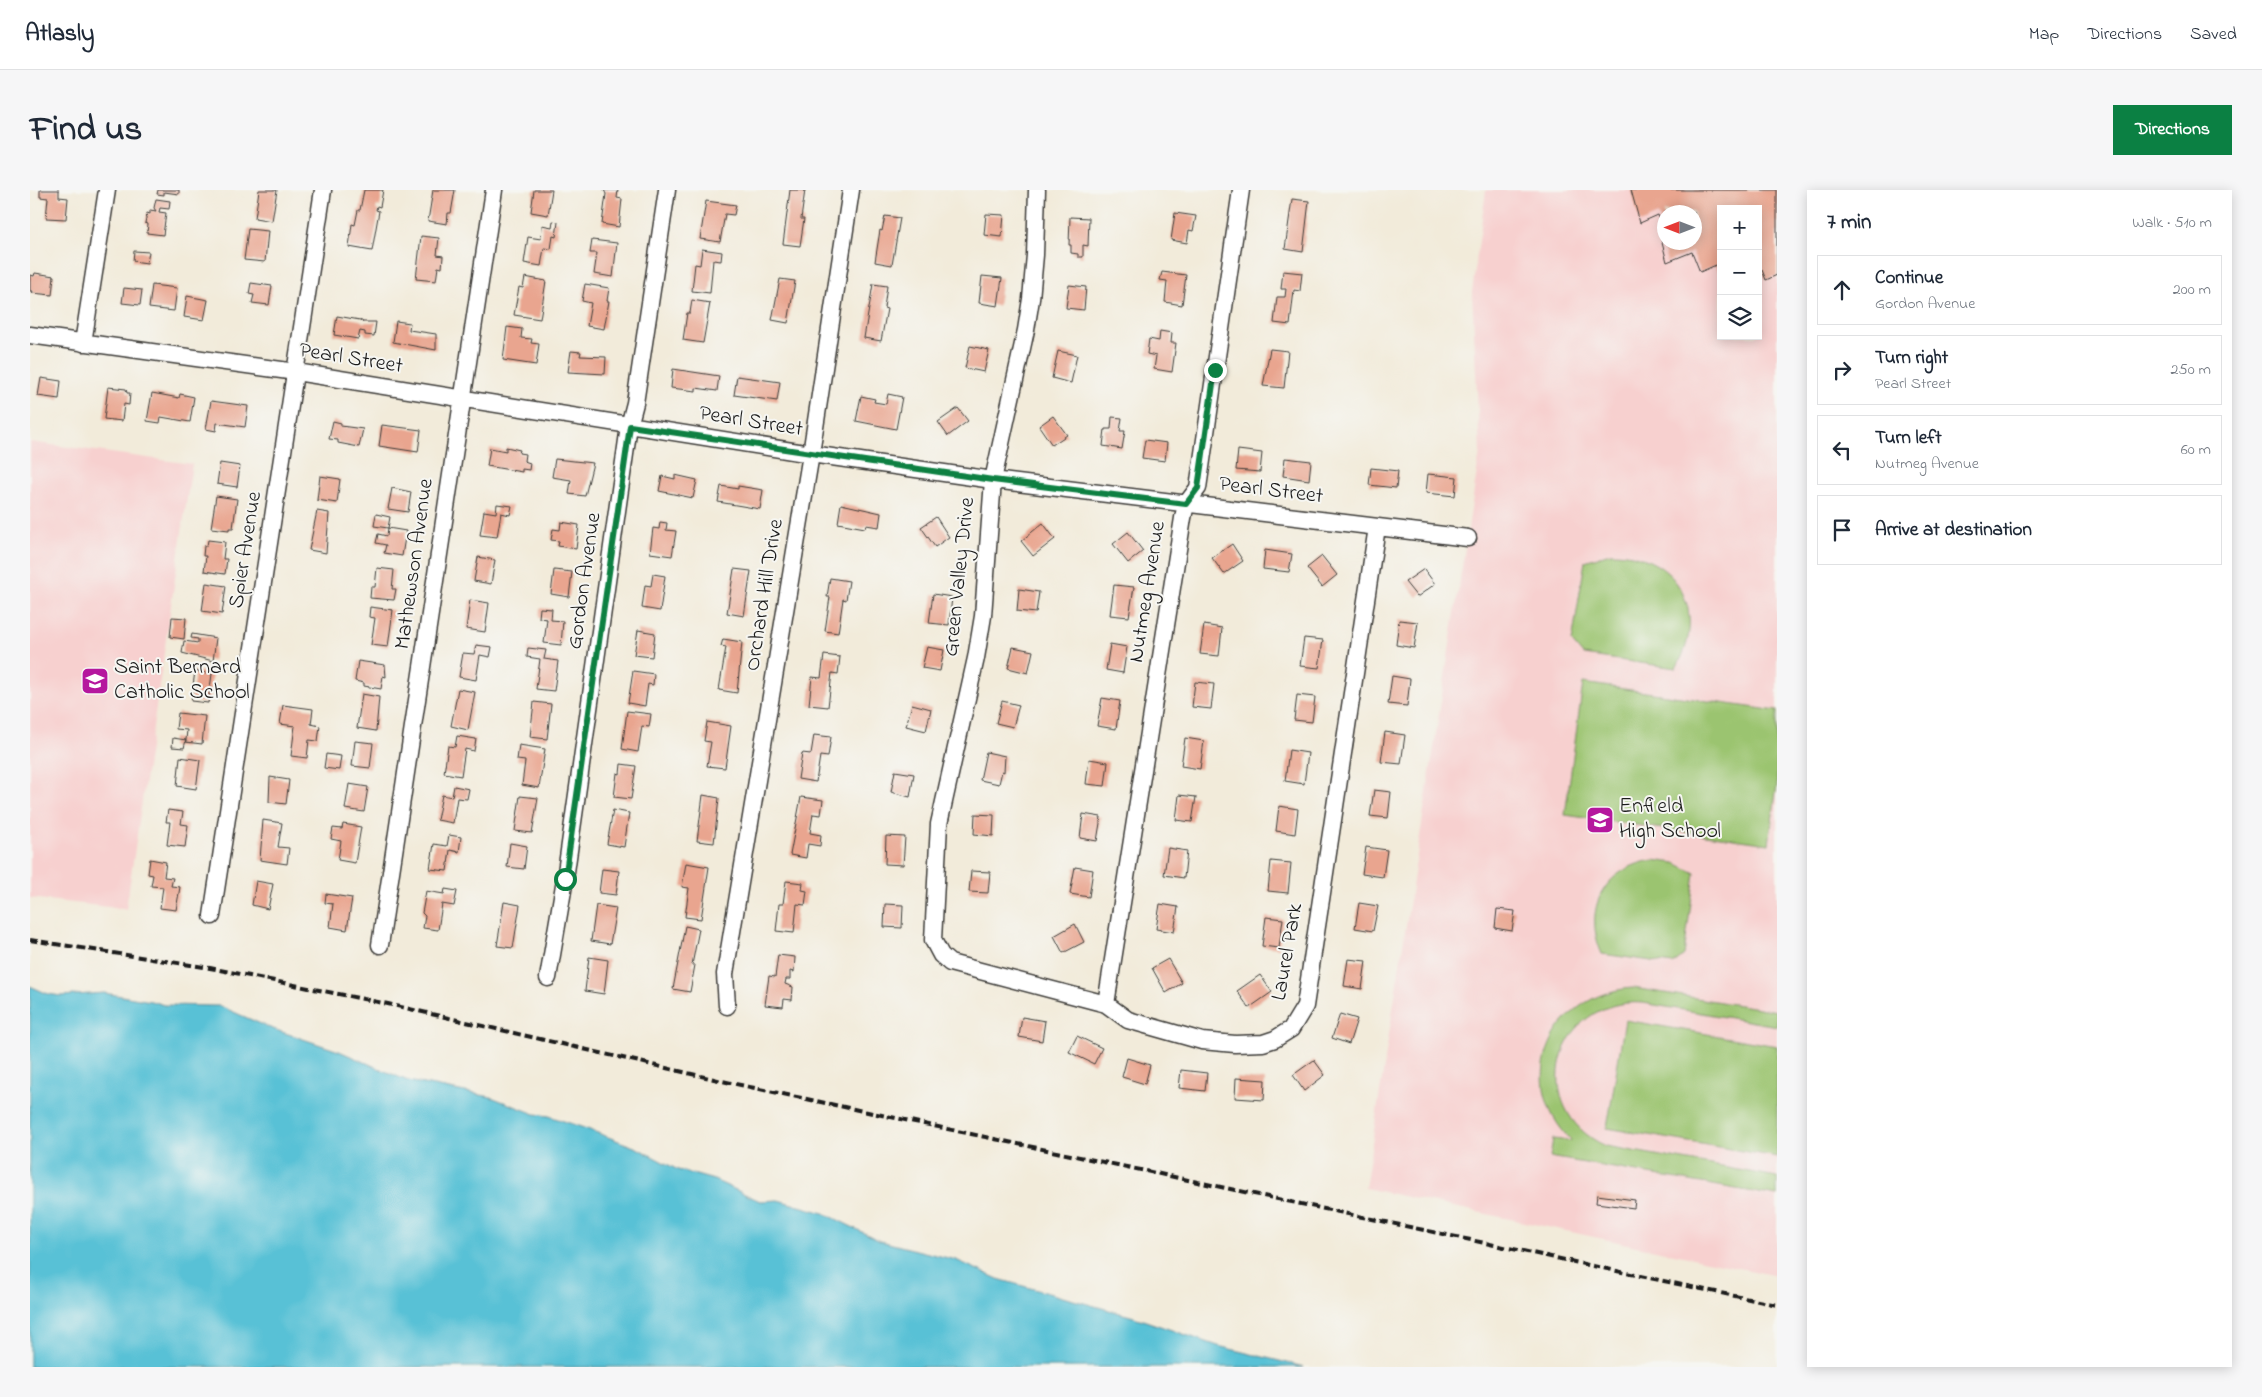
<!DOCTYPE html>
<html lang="en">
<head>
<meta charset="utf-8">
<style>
	:root { --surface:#fff; --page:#f6f6f7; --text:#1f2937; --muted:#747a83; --line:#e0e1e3; --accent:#0b8043 }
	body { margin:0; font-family:"Indie Flower",sans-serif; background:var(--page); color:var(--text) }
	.controls { position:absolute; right:15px; top:15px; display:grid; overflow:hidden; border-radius:0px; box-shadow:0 2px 12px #0003 }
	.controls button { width:45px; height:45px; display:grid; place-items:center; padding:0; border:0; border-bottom:1px solid var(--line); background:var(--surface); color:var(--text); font:25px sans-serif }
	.compass { position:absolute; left:1627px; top:15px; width:45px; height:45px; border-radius:50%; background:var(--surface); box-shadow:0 2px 12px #0003; rotate:270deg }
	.stop { position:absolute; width:15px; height:15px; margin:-11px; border:4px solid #0b8043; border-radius:50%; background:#fff }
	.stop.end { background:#0b8043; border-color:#fff; box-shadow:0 1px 5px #0008 }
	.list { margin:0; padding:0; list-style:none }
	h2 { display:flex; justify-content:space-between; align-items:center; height:65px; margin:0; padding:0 20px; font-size:21px }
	h2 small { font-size:16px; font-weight:400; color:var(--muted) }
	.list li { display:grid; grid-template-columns:32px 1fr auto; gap:15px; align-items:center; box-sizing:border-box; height:70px; margin:0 10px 10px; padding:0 10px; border:1px solid var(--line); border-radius:0px }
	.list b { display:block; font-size:19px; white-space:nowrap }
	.list p { margin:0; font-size:16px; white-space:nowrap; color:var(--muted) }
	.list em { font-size:16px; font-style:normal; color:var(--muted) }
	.icon { flex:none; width:28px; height:28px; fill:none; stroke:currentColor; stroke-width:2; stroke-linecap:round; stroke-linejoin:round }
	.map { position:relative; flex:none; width:1747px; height:1177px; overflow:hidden; border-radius:0px }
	header { display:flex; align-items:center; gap:30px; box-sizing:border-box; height:70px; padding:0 25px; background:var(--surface); border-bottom:1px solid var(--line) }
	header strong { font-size:24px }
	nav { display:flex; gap:28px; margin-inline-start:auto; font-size:18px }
	.intro { display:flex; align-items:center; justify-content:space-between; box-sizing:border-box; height:120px; padding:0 30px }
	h1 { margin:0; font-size:35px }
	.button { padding:12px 22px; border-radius:0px; background:var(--accent); color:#fff; font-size:18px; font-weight:700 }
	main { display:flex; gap:30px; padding:0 30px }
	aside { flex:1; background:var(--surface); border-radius:0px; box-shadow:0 2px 12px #0003 }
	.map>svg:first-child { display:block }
</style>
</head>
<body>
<header>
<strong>Atlasly</strong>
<nav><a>Map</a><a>Directions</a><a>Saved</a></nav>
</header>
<div class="intro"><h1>Find us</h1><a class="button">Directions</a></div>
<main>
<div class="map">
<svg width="1747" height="1177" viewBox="0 0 1747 1177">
	<rect width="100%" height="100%" fill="#f6f6f2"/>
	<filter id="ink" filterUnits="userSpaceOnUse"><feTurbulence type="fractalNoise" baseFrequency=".02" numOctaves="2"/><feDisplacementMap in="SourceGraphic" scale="10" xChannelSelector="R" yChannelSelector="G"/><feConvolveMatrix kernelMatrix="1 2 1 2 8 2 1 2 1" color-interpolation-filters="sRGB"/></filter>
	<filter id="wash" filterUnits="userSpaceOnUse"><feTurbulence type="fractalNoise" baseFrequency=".0096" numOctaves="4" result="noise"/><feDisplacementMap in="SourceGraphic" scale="20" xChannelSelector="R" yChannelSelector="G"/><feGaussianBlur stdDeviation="1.12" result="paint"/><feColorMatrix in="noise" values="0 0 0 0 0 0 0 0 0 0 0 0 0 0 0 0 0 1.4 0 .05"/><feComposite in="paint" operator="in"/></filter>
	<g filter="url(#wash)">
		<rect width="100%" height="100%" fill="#f2ebda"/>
		<path fill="#f7d0cf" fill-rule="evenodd" d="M1456 0H1747V1086L1335 998 1450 262 1442 102ZM1691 19H1728V146H1691ZM1634 22H1664V52H1634Z
			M0 252 162 274 96 719 0 708Z"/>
		<path fill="#9bc470" stroke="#5c7046" d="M1580 363C1646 362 1680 422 1646 478L1553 465 1542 452 1555 371Z
			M1553 493 1747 521V594L1739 654 1535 625Z
			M1623 670 1645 673 1665 683 1654 765 1643 774 1572 764C1552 719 1574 678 1623 670Z
			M1603 798 1747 821V836L1613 813C1525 806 1495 920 1576 956L1747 987V1006L1520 967 1523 949 1542 951C1482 893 1522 803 1603 798Z
			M1595 830 1747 856V967L1577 938Z"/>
		<path fill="#59c1d6" stroke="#3a6e79" d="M0 796 18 804 31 806 74 803 121 811 134 815 190 816 240 838 309 861 378 891 461 907 505 924 519 926 557 939 607 958 648 980 684 990 730 1011 748 1010 794 1023 850 1051 926 1070 968 1089 1104 1127 1188 1156 1274 1177H0Z"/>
		<g id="blocks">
			<path fill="#e9a58f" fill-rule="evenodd" d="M10 0H29V7L38 8 36 29 16 28 18 8 10 7Z
				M128 0H149V4L134 2V5L127 4Z
				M229 0H247L242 31 225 28Z
				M334 0H353L350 17 347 16 346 20 349 21 342 61 319 57 322 34 325 35 328 20H330Z
				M403 0H425L421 23H418L417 34 398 31Z
				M504 0H522L518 25 501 22Z
				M574 0H588L587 8 592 9 589 37 572 34 576 4Z
				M760 0H775L771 29H774L770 56 753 54Z
				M1601 0H1747V85L1736 90 1732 80 1728 81V19H1691V87L1686 75 1670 82 1662 62 1637 72 1629 41 1634 39 1628 25 1610 33ZM1634 22H1664V52H1634Z
				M126 9 140 11 139 19 130 18 129 22 136 23 133 45 117 43 118 34 115 33 117 23 120 24V20L126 21 124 18Z
				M1262 9 1279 11 1273 62 1255 59Z
				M676 11 706 15 704 25 695 24 690 52 670 49Z
				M1145 23 1166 26 1163 41 1159 40 1157 53 1141 50Z
				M956 24 974 25 972 47 954 45Z
				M855 26 870 28 862 75 845 72 850 40 852 41Z
				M1040 27 1059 28 1058 56 1053 55V67H1048V64L1041 63V55H1039Z
				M523 31 528 32 526 47 523 46 521 59 514 58 511 76 494 73 498 47 511 49 512 35 522 37Z
				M218 39 238 41 235 72 214 70Z
				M391 46 409 48 407 65 413 66 412 78 408 77 406 91 386 89Z
				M562 50 587 53 583 87 564 84 567 63H560Z
				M672 59 692 62 691 71 683 70 680 103 662 101 665 74 670 75Z
				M104 61 119 62 117 73 103 71Z
				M1253 81 1272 83 1270 101 1264 100 1260 135 1244 133 1247 107H1255L1256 99H1251Z
				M1132 82 1156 85 1152 115 1135 112 1137 91 1130 90Z
				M5 83 24 86 22 105 2 103 3 101H0V85L4 86Z
				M952 86 972 88 968 116 949 113Z
				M495 87 516 91 510 129 484 125 489 97 493 98Z
				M750 89 765 91 758 133 742 130Z
				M221 93 242 96 239 115 222 113 224 105 219 104Z
				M555 94 579 98 577 111H579L574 139 557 136 561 113 552 111Z
				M843 94 857 96 854 118 857 119 851 151 834 148Z
				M122 95 147 98 144 121 119 118Z
				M1039 95 1056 97 1054 120 1036 118Z
				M94 98 112 100 110 115 92 113Z
				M157 106 178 110 174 130 154 127Z
				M662 110 680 113 673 153 653 150 657 123H660Z
				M307 126 330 130 333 132H346L344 146 335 145V142L330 141 328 149 304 145Z
				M366 131 380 133 379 140 406 144V160L363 152Z
				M477 137 492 139 491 148 502 149 501 153 509 154 506 175 473 170Z
				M1130 141 1142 143 1141 153H1146L1142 182 1124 179 1126 166 1117 164 1119 149 1129 151Z
				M940 156 959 160 954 182 935 178Z
				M1240 159 1258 161 1254 198 1233 196Z
				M541 161 551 162 550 166 576 167 575 184 538 182Z
				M1028 161 1047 165 1041 193 1022 188Z
				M643 179 689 186 687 201 666 198V201L641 198Z
				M707 186 750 192 747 211 704 205Z
				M11 188 31 191 29 209 8 206Z
				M78 197 96 199 97 203H100L99 215 94 214 92 231 74 229Z
				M122 203 149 208 150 204 164 207 160 232 131 227 130 233 117 231Z
				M858 204 872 207 866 239 826 231 831 206 845 209 844 212 856 214Z
				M181 211 218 216 215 237 187 233 186 241 176 239Z
				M928 218 938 231 918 246 908 232Z
				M1023 226 1037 245 1022 255 1009 236Z
				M1082 227 1092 228 1090 241H1095L1092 259 1073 256 1075 239H1081Z
				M303 231 311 233V236L333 239 329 257 308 253V250L299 249Z
				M352 235 391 240 388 262 349 256Z
				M1115 250 1137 253 1135 271 1112 268Z
				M476 257 490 260 489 263 495 264 494 271 500 273 499 280 492 279V282L457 276 460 258 476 261Z
				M1208 260 1232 263 1230 282 1206 280Z
				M1255 268 1281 271 1279 290 1253 286Z
				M525 269 563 273 555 306 539 304 541 290 522 287Z
				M190 273 210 276 207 297 187 294Z
				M1341 278 1368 281 1366 298 1339 295Z
				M1398 284 1427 287 1425 306 1396 303Z
				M645 285 667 290 663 308 629 301 632 286 645 289Z
				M290 286 310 289 307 313 287 310Z
				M691 296 708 299V296L733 300 730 319 688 312Z
				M362 298 381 302 378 322 358 319Z
				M186 306 207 309 203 338H199V340L181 338Z
				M467 314 482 316 480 325 471 323 467 347 450 345 454 321 466 323Z
				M811 314 851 323 849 337 836 335 835 338 808 333Z
				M287 321 299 323 296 363 279 360Z
				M346 324 360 327 358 338 344 336Z
				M906 327 919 347 905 357 891 337Z
				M531 332 549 335 546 359 528 356 529 351 521 350 523 339 530 340Z
				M630 332 637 333 636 340 646 341 642 366 620 363 623 338 629 339Z
				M1013 333 1025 349 1003 366 991 351Z
				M358 338 376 341 372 366 354 363 356 355 346 353 348 344 357 346Z
				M1098 342 1113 361 1098 373 1083 354Z
				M178 350 195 352 193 369H197L195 384 174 381 176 366H173L174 356H177Z
				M1202 354 1213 371 1194 384 1182 368Z
				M1235 360 1262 364 1259 382 1233 379Z
				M1292 366 1307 385 1292 397 1277 378Z
				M448 367 465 370 461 394 444 391Z
				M347 378 364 380 362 399H366L364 410 340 408 341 397H345Z
				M704 379 721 381 714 426 697 423Z
				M1394 379 1405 394 1387 407 1375 392Z
				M524 380 542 382 539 407 521 404Z
				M623 384 635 386 630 421 612 418 615 395 621 396Z
				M800 388 819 391 816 410 813 409 808 443 795 441 800 407H797Z
				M176 393 196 396 192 424 172 421Z
				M1084 395 1104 397 1099 427 1080 425Z
				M989 399 1009 402 1006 423 987 421Z
				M903 404 922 407 919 435 899 433Z
				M440 410 459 413 455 442 436 439Z
				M340 417 363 420 358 457 341 455 345 428 339 427Z
				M510 418 522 419 521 430 533 431 531 455 514 453 517 429 509 428Z
				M142 427 156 428 154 449 140 447Z
				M1369 430 1388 432 1384 458 1366 455Z
				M1174 435 1192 438 1189 466 1170 464Z
				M608 440 625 443 622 467 604 465Z
				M162 444 186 448 183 471 152 463 154 451 168 453V449L161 448Z
				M1274 448 1293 450 1289 478 1270 476Z
				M693 449 712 452 707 503 689 500 696 457 691 456Z
				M1080 454 1097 457 1093 483 1076 480Z
				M446 455 462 457 460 467 450 465 446 490 429 487 433 463 444 464Z
				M897 457 914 460 910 481 892 478Z
				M983 457 1003 461 998 483 978 478Z
				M498 458 516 460 514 469 528 471 524 501 506 499 510 469 497 467Z
				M794 465 810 467 808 484 802 483 798 517 779 515 782 487 791 488Z
				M328 471 355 475 356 487 353 486 351 499 334 496V493L325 491Z
				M165 481 182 484 178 513 161 511Z
				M603 481 624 484 623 495 618 494 615 516 598 513Z
				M1362 486 1380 489 1377 516 1358 514Z
				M1165 492 1184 494 1181 519 1162 517Z
				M428 499 445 502 438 540 421 536Z
				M332 504 349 507 346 541 327 538Z
				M1267 505 1285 507 1282 532 1264 530Z
				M1072 508 1090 511 1086 539 1067 536Z
				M972 511 989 515 983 537 966 533Z
				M504 512 521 514 517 549 500 547Z
				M882 514 901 519 896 541 876 536Z
				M253 515 283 519 281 534 290 536 288 551 279 550 277 568 261 566 265 536 250 534Z
				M597 521 621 524 619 537 612 536 608 562 592 559Z
				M148 523 175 526 172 554 155 552 156 550 154 558 142 557 143 548 156 550 157 540 146 539Z
				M677 532 701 536 695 578 677 576 681 552 674 551Z
				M1355 542 1375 545 1371 574 1351 572Z
				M784 545 801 547 798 567 790 566 786 592 768 589 772 563 781 564Z
				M427 546 446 549 444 561 435 559 431 586 414 583 418 556 425 557Z
				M1155 548 1174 551 1170 579 1151 576Z
				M325 551 343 553 340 578 322 576Z
				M489 555 515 559 509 598 492 595 495 571 487 570Z
				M1259 560 1278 563 1274 594 1255 591Z
				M956 562 975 566 974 582 972 581 969 594 950 590Z
				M296 564 311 566 309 580 294 578Z
				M150 567 170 570 166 599 147 596Z
				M1059 569 1078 572 1075 596 1056 594Z
				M591 574 606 576 601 609 584 607 587 583 590 584Z
				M865 581 884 584 880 607 861 602Z
				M240 587 259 590 256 614 239 612Z
				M319 594 338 597 334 622 315 619Z
				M424 596 439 599 437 609 427 608 423 633 407 630 412 605 422 607Z
				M1344 600 1361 602 1358 628 1340 626Z
				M673 605 689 608 684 653 667 651Z
				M1149 605 1166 607 1162 632 1146 630Z
				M490 606 508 608 502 643 485 641Z
				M771 607 793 610 791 625 783 624 780 643 791 645 790 656 778 654 776 668 760 665Z
				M1249 616 1268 619 1265 644 1246 641Z
				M138 620 153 622 151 634 158 635 155 657 137 655 140 632H136Z
				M583 620 599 623 594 657 577 654Z
				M945 624 964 625 963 646 944 644Z
				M1053 624 1071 627 1067 651 1050 648Z
				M233 630 252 633 248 657 259 658 257 674 230 670Z
				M313 634 331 637 325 673 308 670 311 651 301 649 303 638 312 639Z
				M419 645 431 647 429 662 420 660 417 681 400 679 404 654 417 656Z
				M856 646 875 647 873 675 855 674Z
				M480 653 497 656 494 679 477 677Z
				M1336 657 1357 660 1353 687 1332 684Z
				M1138 658 1157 661 1154 688 1134 685Z
				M120 669 136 672 134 687 143 688 141 696 150 697 146 720 130 718 133 697 121 696 123 685 118 684Z
				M1241 671 1261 673 1258 703 1238 701Z
				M656 673 679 677 671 729 655 727 659 698 652 697Z
				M1045 677 1063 680 1059 707 1040 704Z
				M572 679 589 681 586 705 569 703Z
				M941 681 960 682 958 703 939 702Z
				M226 691 243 694 238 719 222 715Z
				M756 691 773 693 772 700 777 701 775 715 767 714 764 743 746 741 749 714H753Z
				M415 699 427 701 424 716 412 714 408 740 393 738 395 726 392 723 396 701 414 704Z
				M296 704 322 708 317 740 300 737 303 714 295 713Z
				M474 712 490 715 483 758 467 756Z
				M1329 713 1348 716 1343 741 1325 738Z
				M855 714 873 715 872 738 854 737Z
				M1130 714 1148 717 1144 742 1126 739Z
				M566 715 586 718 580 754 561 751Z
				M1467 719 1485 721 1482 741 1465 738Z
				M1236 727 1253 729 1249 758 1232 756Z
				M1045 734 1054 752 1033 763 1024 746Z
				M655 736 669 739 662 775H665L660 802 643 799Z
				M748 765 765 767 764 782 760 781V789H756L755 794 763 797 762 810 754 809 753 817 735 815 739 786 745 787Z
				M559 767 578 770 574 804 555 801Z
				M1138 769 1152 793 1136 803 1122 778Z
				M1318 769 1336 771 1332 799 1314 796Z
				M1230 785 1242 802 1219 818 1207 801Z
				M1310 824 1327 829 1319 854 1302 848Z
				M992 827 1015 831 1012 851 989 847Z
				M1047 846 1072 858 1064 874 1039 862Z
				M1097 868 1120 875 1115 894 1092 887Z
				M1284 870 1295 885 1274 901 1263 885Z
				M1151 880 1177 883 1175 901 1149 898Z
				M1206 888 1235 890 1234 910 1205 908Z
				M1567 1005 1605 1010 1604 1018 1566 1013Z"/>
		</g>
	</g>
	<g filter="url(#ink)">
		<use href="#blocks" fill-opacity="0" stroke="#3c3b38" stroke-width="1"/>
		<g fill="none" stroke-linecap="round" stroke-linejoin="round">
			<defs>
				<path id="minor" d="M1007 0 1005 65 1001 109 996 140 963 290 953 426 946 468 909 634 903 750 911 765 920 773 1076 814 1098 830 1172 851 1205 854 1233 853 1245 849 1261 839 1275 816 1347 337
					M0 145 266 182 781 264 963 290 1438 348
					M53 153 77 0
					M182 726 293 0
					M350 755 464 0
					M518 788 535 689 599 236 605 213 637 0
					M1076 814 1153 328 1156 314 1168 298 1211 0
					M697 816 695 784 781 264 821 0"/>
			</defs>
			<use href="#minor" stroke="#3c3b38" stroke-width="19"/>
			<use href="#minor" stroke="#fff" stroke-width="16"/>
			<path stroke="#1c1c1c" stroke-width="4" stroke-dasharray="8 4" stroke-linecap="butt" d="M0 750 180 778 358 814 701 893 1747 1115"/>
		</g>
	</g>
	<g fill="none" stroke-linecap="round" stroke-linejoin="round" filter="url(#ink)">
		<path stroke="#0b8043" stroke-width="6" d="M535 689 600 236 963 290 1156 314 1168 298 1185 180"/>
	</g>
	<defs>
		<symbol id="school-square" viewBox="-11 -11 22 22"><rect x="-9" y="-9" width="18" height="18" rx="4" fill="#b5179e" stroke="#f6f6f2"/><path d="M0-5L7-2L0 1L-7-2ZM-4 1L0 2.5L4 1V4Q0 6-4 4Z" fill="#fff"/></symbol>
	</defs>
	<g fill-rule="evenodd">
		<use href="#school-square" x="49" y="475" width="32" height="32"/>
		<use href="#school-square" x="1554" y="614" width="32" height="32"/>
	</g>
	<g text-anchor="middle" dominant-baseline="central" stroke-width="4" stroke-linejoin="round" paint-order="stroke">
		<g font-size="22" fill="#1c1c1c" stroke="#f6f6f2">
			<text transform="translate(321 169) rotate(9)">Pearl Street</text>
			<text transform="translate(721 232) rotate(9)">Pearl Street</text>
			<text transform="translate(1241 301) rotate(7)">Pearl Street</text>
			<text transform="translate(216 360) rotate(-81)">Spier Avenue</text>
			<text transform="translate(385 374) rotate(-82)">Mathewson Avenue</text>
			<text transform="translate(930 387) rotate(-84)">Green Valley Drive</text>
			<text transform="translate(555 391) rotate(-82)">Gordon Avenue</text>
			<text transform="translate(1118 402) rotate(-81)">Nutmeg Avenue</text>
			<text transform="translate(735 405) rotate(-81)">Orchard Hill Drive</text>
			<text transform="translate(1258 762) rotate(-80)">Laurel Park</text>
		</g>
		<g font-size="22" fill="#1c1c1c" stroke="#f6f6f2" text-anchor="start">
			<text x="84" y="478">Saint Bernard<tspan x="84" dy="25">Catholic School</tspan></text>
			<text x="1589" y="617">Enfield<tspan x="1589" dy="25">High School</tspan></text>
		</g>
	</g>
</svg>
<div class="controls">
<button>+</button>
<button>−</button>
<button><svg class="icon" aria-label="layers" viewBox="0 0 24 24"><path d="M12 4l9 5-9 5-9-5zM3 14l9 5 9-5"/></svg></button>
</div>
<svg class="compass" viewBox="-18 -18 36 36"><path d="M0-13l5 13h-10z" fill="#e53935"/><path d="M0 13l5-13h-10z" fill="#747a83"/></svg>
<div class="stop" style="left:535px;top:689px"></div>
<div class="stop end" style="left:1185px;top:180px"></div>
</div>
<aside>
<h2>7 min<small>Walk · 510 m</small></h2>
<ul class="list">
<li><svg class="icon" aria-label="ahead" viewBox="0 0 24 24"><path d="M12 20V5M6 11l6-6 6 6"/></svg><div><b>Continue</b><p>Gordon Avenue</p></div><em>200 m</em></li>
<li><svg class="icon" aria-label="right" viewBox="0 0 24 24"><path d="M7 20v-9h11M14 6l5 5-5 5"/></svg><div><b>Turn right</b><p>Pearl Street</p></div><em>250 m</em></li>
<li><svg class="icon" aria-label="left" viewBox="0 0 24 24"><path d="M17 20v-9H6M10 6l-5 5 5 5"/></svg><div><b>Turn left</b><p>Nutmeg Avenue</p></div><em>60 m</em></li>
<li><svg class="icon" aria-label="arrive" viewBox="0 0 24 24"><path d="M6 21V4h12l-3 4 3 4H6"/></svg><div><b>Arrive at destination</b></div></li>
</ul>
</aside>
</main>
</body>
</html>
